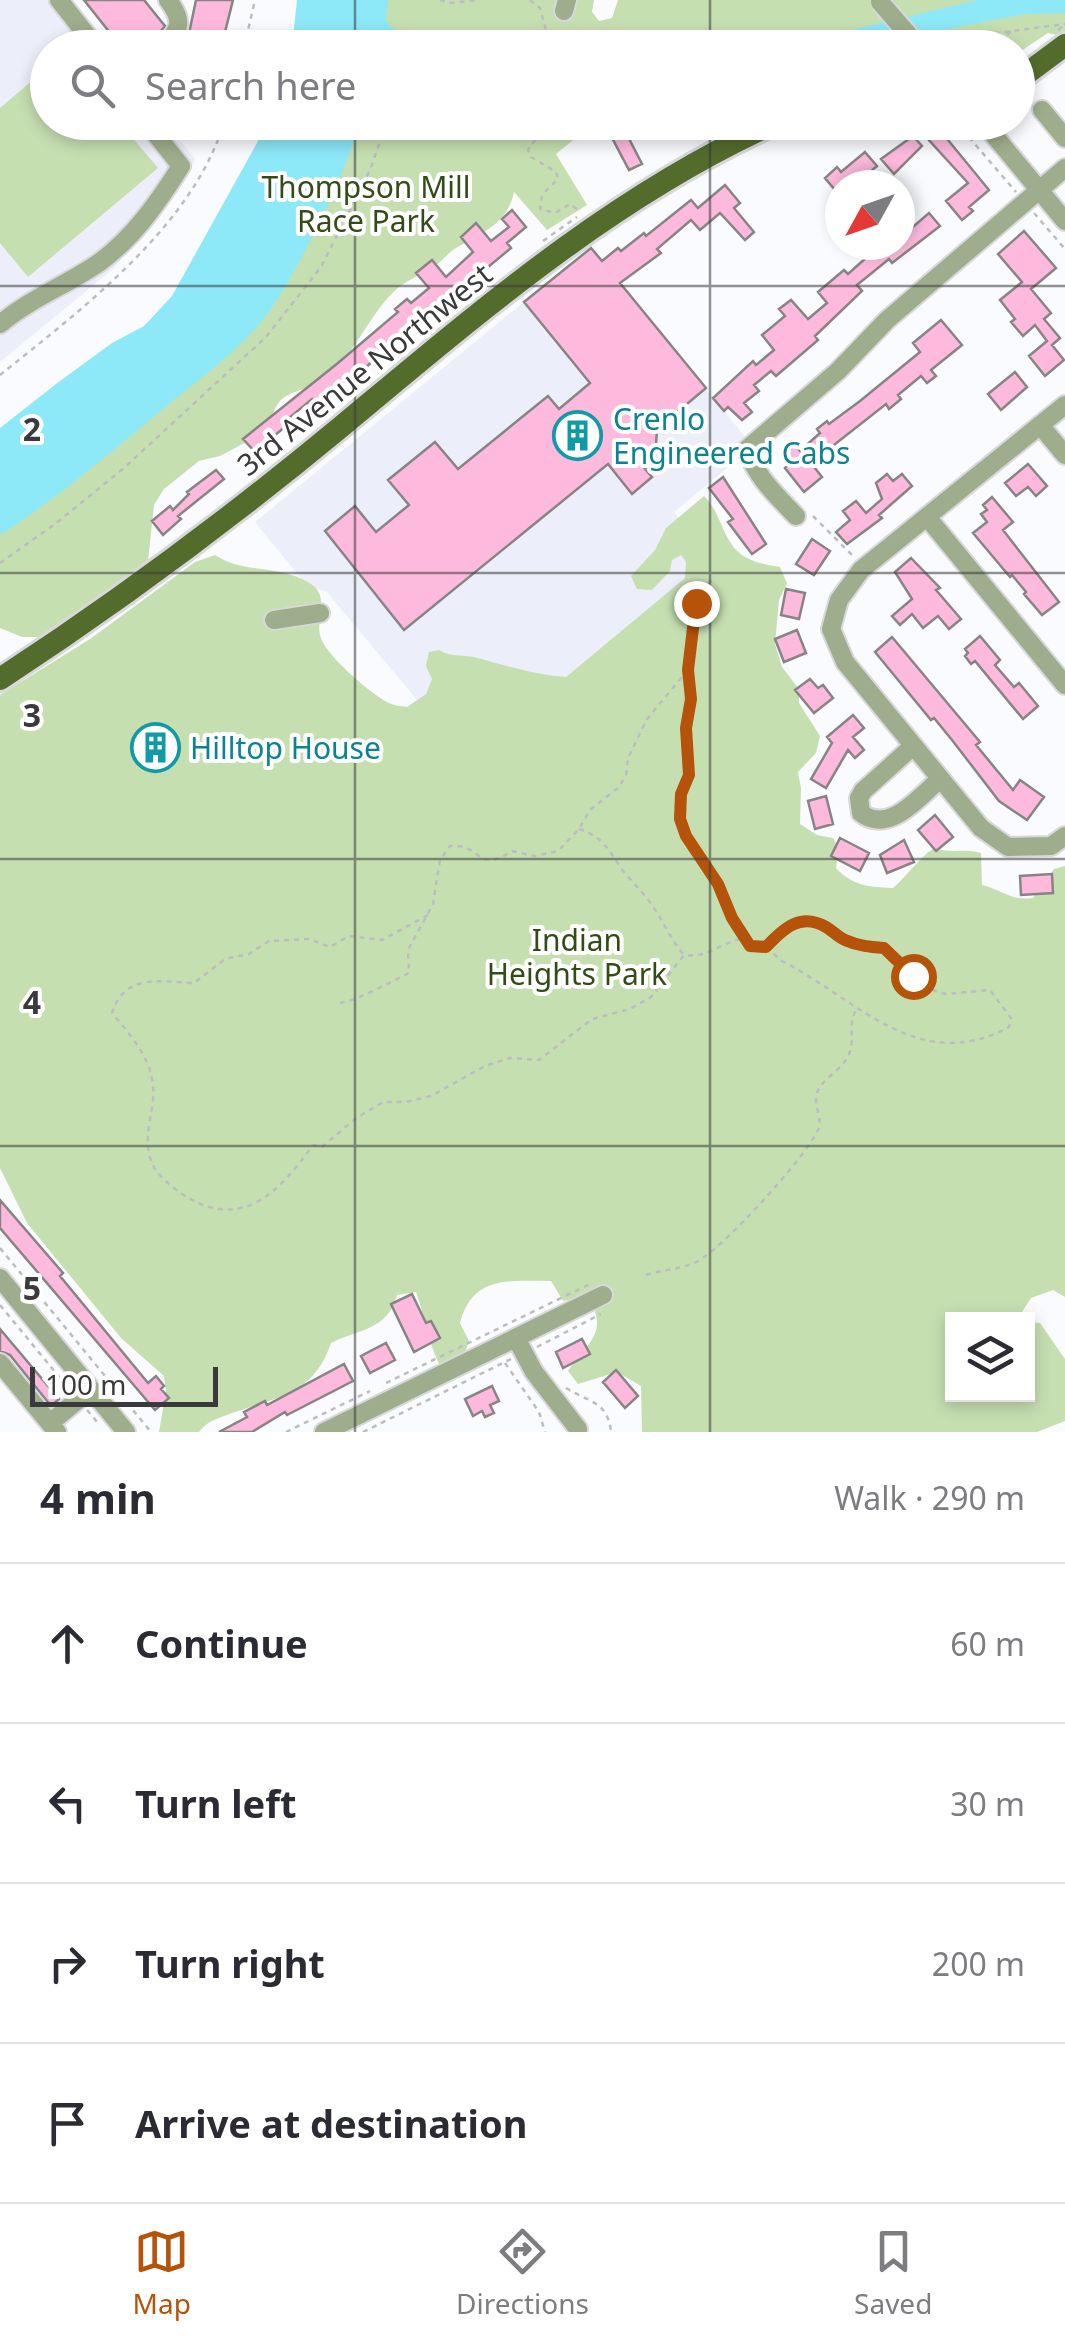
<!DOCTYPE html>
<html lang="en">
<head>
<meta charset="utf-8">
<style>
	:root { --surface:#fff; --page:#f2f2f3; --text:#2b2b33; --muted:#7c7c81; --line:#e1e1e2; --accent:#b45309 }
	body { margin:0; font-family:"Noto Sans",sans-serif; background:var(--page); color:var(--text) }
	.controls { position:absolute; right:30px; bottom:30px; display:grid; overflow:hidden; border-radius:0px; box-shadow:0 5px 15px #0003 }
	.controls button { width:90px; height:90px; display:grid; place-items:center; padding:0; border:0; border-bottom:2px solid var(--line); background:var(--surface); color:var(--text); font:50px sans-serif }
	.compass { position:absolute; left:825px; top:170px; width:90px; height:90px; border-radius:50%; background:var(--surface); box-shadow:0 5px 15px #0003; rotate:230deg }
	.scale { position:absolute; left:30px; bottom:25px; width:188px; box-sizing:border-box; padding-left:10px; border:5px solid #3a3a3c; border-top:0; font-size:28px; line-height:35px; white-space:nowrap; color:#3a3a3c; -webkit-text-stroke:8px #fff; paint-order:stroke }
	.stop { position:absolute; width:30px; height:30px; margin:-22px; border:8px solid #b45309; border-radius:50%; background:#fff }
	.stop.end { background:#b45309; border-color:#fff; box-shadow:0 2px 10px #0008 }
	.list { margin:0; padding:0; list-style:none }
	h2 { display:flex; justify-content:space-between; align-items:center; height:130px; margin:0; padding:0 40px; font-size:42px }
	h2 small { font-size:32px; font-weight:400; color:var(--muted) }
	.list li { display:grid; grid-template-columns:65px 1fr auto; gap:30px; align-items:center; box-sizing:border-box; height:160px; padding:0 40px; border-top:2px solid var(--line) }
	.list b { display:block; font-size:38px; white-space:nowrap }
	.list em { font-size:32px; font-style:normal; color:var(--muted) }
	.icon { flex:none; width:55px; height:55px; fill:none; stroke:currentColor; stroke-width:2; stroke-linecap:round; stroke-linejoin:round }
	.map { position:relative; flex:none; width:1065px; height:1432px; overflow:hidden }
	.search { position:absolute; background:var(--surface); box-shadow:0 5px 15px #0003; left:30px; right:30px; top:30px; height:110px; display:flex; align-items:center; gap:25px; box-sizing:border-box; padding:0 35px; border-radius:55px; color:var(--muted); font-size:38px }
	.sheet { height:770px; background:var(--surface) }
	nav { display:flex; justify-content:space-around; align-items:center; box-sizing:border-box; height:140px; border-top:2px solid var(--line); background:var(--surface); font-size:28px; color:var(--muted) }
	nav a { display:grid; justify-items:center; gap:5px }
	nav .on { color:var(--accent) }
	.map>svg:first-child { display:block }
</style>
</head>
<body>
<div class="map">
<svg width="1065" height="1432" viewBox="0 0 1065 1432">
	<rect width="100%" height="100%" fill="#fafbff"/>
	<path fill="#eceffa" d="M0 0H72L108 47 48 48V122L166 123 195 159 187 178 113 269 0 362Z
		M591 247 746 438 736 461 674 512 711 557 462 763 423 707 326 591 309 588 255 522Z"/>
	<path fill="#c6dfb1" d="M344 0H594L592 12 599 21 612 18 618 0H1065V37L1048 33 1018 53V48H341Z
		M47 68 48 122 120 123 158 168 28 277 0 243V108Z
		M312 123H607L577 137 556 154 587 205 547 230 514 192C507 225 481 233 456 248 449 252 445 258 439 263 427 273 412 277 399 287 370 311 357 353 326 377 296 400 278 382 269 430L220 456 199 461 164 489 154 505 148 561 136 576 41 637H22L0 628V485L72 435Z
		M704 496C723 514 722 545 747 558 756 563 769 565 780 567L787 583 779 600 775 644 782 667 799 689V703L820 736 816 753 798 772 801 788 800 824 817 835 833 838 839 849 836 868C853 886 869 887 893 888 908 875 918 859 934 848 951 854 965 848 981 853L982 885C1003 890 1010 901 1033 898L1054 869 1065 866V1297L1053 1290 1031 1298 1022 1312 1025 1319 952 1320V1394H1028V1322L1040 1323 1065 1359V1421L1037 1432H642L641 1386 617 1372 578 1384 568 1371C589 1341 610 1332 587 1296L563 1301 551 1281C509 1281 473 1275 460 1323L469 1341 464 1356 439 1364C428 1341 425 1317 416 1292L397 1295C388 1330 359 1329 331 1343 314 1394 278 1397 232 1413 218 1419 208 1420 199 1432H159L166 1391 164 1376 121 1338 27 1223 0 1168V695L90 639 195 562 215 555C242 574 282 564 311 584 330 597 316 618 320 635 323 653 368 691 385 701 391 705 400 706 407 707L426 694 432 679 426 666 429 652 439 650C452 658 464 654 478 658 507 666 535 675 566 677L685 578 686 562 681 555 672 560 670 571 652 590 637 589 631 576 655 550 666 528Z"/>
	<path fill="#8de8f8" d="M297 0H388L386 21 395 30 423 37 479 44 533 45 566 40 689 47H292Z
		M978 0H1065V13L1025 14 856 47 795 48 863 27Z
		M268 123H361C339 184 310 248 275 303 247 346 202 377 164 408 110 453 59 497 0 535V428L56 384 112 343 144 326 172 296Z"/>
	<path fill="#febadd" stroke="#888486" stroke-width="2.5" d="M84 0H144L165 26 147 48H122Z
		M196 0H233L221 48H186Z
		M623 127 642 164 629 170 610 134Z
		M939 129 989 190 969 207 973 211 962 220 946 201 968 183 928 139Z
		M913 136 922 146 894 174 881 159Z
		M865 152 877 166 855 185H840V196L825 178 837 167 841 172Z
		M725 185 740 203 734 208 754 232 745 240 720 213 700 230 691 220 657 249 661 253 620 283 706 388 657 429 655 461 645 469 652 477 632 494 608 464 404 630 325 531 355 506 376 532 409 505 388 480 435 442 458 469 548 396 559 409 590 383 524 302 591 248 602 261 618 248 621 251 644 233 646 236 691 200 698 208Z
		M512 210 526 227 507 243 511 248 412 330 410 327 352 380 350 377 316 405 312 399 289 418 292 421 255 452 243 439 338 363 398 312 395 309 407 299 411 303 429 288 416 273 432 260 446 277 473 252 461 237 476 223 491 241 509 227 502 219Z
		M929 213 940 226 892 263 889 259 857 285 862 291 815 336 818 340 776 376 771 371 754 385 759 391 744 403 752 412 742 420 728 407 724 411 713 398 753 361 756 365 774 350 762 335 785 316 779 309 791 300 808 319 827 303 818 292 844 270 848 274 867 257 857 245H872L879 253 889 245H900V238Z
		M1024 231 1056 268 1031 289 1051 313 1044 319 1060 338 1052 345 1064 360 1045 376 1029 356 1047 341 1035 325 1023 336 1011 322 1015 319 1000 300 1022 282 998 254Z
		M941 320 962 345 931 370 936 376 927 383 921 376 898 395 901 399 889 409 886 404 811 463 822 477 804 492 785 468 792 461 786 453 795 445 800 451 820 433 817 429 827 421 829 424 860 401 920 352 913 343Z
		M1015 372 1027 387 1001 410 988 394Z
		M1028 464 1047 486 1036 496 1028 487 1016 496 1005 483Z
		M216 470 224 479 178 516 181 519 163 535 152 521 170 506 173 510 189 494 187 492Z
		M887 474 893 481 902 474 912 486 879 515 882 518 847 544 836 532 850 520 843 511 856 501 866 513 882 499 876 483Z
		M723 477 766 544 752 554 728 522 733 519 709 488Z
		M992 497 1013 522 1003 530 1059 602 1042 615 1024 594 1026 592 1012 575 1010 577 973 533 987 522 981 514 987 510 983 505Z
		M812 539 830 551 814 575 796 564Z
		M911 558 940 588 936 590 961 619 949 629 938 616 923 628 912 614 900 625 892 616 912 599 895 572Z
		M786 589 805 593 799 619 781 615Z
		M797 630 806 653 784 662 775 639Z
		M980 636 1000 660 995 665 1014 687 1019 683 1038 706 1023 719 975 661 971 664 965 656 968 653 965 649Z
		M892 637 980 742 976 745 1013 790 1020 780 1044 797 1027 820 999 801 952 740 934 718 931 720 875 652Z
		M810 679 818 688 823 685 833 698 814 713 795 690Z
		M853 715 864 728 853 737 864 750 855 758 848 750 826 788 811 779 832 743 827 737Z
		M150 729 173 749 160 765 137 744Z
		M826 796 833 824 815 829 808 801Z
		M935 815 953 837 936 851 918 830Z
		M840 838 869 853 860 871 831 856Z
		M904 840 914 862 887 873 880 855Z
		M1052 874 1053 893 1021 895 1020 876Z
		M0 1200 63 1273 60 1276 148 1383 156 1376 164 1386 161 1389 169 1398 155 1410 0 1228Z
		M412 1294 426 1323 431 1321 440 1338 414 1352 391 1304Z
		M0 1329 59 1399 51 1406 10 1355 0 1351Z
		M582 1339 590 1354 563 1368 556 1352Z
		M386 1343 395 1360 370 1373 361 1356Z
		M344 1364 353 1381 287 1415 285 1412 252 1432H219L247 1417 244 1412 265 1401 267 1405Z
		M616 1370 638 1396 625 1408 603 1382Z
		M492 1386 499 1401 490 1405 494 1413 485 1417 482 1411 473 1416 465 1399Z"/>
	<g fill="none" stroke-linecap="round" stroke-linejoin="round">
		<defs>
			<path id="minor" d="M59 0 97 48
				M564 11 567 0
				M161 48C181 30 184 21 168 0
				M1042 110 1065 138
				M983 122 1065 221
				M0 324C31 298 67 285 100 262 134 237 159 201 181 166L146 122
				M1065 405 861 570 839 600 831 629 845 662 981 828 1008 847 1051 846 1065 836
				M1040 425 1065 455
				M796 516C777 496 755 476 747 449L838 371 887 320 1065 168
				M927 517 1065 685
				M274 620 320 613
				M912 747 863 791 859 798 861 813C889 835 919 797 940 779
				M0 1278 126 1432
				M516 1338 534 1372 578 1429
				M0 1363 57 1432
				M50 1423 91 1389
				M324 1432 603 1295"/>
			<path id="major" d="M1018 80 1065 45
				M0 679C121 600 231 518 342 426 478 313 614 195 777 122"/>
		</defs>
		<use href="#minor" stroke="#d7d8dc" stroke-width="22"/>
		<use href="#major" stroke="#d7d8dc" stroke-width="28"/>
		<path stroke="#bcbdc0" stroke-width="2.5" stroke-dasharray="5 5" stroke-linecap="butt" d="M440 0 451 3 478 0
			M530 0 540 8 551 48
			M935 41 1065 24
			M938 47V48
			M244 48 255 0
			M992 48 1014 29
			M537 122 542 132
			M571 122C553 130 538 132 528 150L531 157 556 172 558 179 542 195 540 209 555 213 570 204 581 212
			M956 122 1016 192
			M1034 213 1065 249
			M543 241 577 217
			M0 375C81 310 194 225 224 122
			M813 516 853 556
			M0 563 55 524 124 468 266 337 321 267 370 170 387 122
			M712 581 703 585 697 592 690 642 691 699 686 728 689 775 681 794 680 819 686 836 718 884 732 918 750 945 766 947 782 961C858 1000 919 1076 1009 1027L1011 1018 990 990 946 994 929 989 884 948 864 947 843 939 817 922 800 920 783 930 766 947
			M579 829C604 837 609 851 623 871 631 881 641 890 649 901 662 918 669 937 683 954
			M428 915 382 940 349 936 330 947 309 939 269 941 249 954 225 959 194 983C162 982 125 972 112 1013 137 1043 159 1067 152 1108 149 1125 145 1143 151 1161 157 1176 170 1185 182 1194 242 1233 279 1192 313 1145L322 1147 355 1119 383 1102H406L431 1096 485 1066 510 1058 539 1060 592 1019 630 1009 651 997 684 955C707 959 723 941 745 938
			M340 1003C358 1000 391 982 409 973L408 950 433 904 440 860 450 846C482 843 476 875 512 851L535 856 558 851 579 829 590 810 619 787 626 775 628 758 647 719 687 671
			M0 1248 151 1432
			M646 1275C663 1269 681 1270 698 1261 724 1247 805 1158 818 1130 823 1118 813 1105 817 1093 823 1076 845 1070 850 1051 855 1034 847 1028 857 1007
			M0 1305 69 1389
			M537 1347 601 1314
			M505 1363 539 1412 545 1432
			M386 1383 590 1284
			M566 1388C588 1402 608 1401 611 1432
			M87 1410 98 1423
			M286 1432 370 1391
			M363 1432 511 1359"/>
		<use href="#minor" stroke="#9ead8b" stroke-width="18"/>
		<use href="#major" stroke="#536c2c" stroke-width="22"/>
		<defs>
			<path id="minor-bridge" d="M880 2 920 48"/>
		</defs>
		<use href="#minor-bridge" stroke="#d7d8dc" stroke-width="22" stroke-linecap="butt"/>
		<path stroke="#bcbdc0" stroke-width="2.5" stroke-dasharray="5 5" stroke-linecap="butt" d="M1058 30 1065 24"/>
		<use href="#minor-bridge" stroke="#9ead8b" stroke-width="18"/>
	</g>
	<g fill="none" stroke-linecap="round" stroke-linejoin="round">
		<path stroke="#b45309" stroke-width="12" d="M696 603 688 670 691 699 686 728 689 775 681 794 680 819 686 836 718 884 732 918 750 946 766 947C783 929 800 912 826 927 833 931 838 937 845 940 858 946 871 947 884 948L913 976"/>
	</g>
	<path fill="none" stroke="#3a3a3c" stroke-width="2.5" stroke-opacity="0.55" d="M355 0V48M710 0V48M355 122V1432M710 122V1432M0 286H1065M0 573H1065M0 859H1065M0 1146H1065"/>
	<defs>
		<symbol id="building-ring" viewBox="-11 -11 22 22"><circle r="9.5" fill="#fff" stroke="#0f9aa8" stroke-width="1.5"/><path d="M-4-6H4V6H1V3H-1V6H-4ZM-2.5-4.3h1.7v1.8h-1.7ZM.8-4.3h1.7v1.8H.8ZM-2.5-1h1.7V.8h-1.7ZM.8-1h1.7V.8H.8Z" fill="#0f9aa8"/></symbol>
	</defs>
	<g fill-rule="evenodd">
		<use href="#building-ring" x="550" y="408" width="55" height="55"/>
		<use href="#building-ring" x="128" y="720" width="55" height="55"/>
	</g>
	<g text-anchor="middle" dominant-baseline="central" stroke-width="8" stroke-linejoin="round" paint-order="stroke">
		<g font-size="30" fill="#334c17" stroke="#fff">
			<text x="366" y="186">Thompson Mill<tspan x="366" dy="34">Race Park</tspan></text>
			<text x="577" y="939">Indian<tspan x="577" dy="34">Heights Park</tspan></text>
		</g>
		<g font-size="30" fill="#3a3a3c" stroke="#fff">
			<text transform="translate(364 369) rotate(-39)">3rd Avenue Northwest</text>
		</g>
		<g font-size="30" fill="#0d838f" stroke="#fff" text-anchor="start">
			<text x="613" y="418">Crenlo<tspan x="613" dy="34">Engineered Cabs</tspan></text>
			<text x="190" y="747">Hilltop House</text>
		</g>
	</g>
	<g font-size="32" text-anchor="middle" font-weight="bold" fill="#3a3a3c" stroke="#fff" stroke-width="8" stroke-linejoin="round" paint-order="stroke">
		<text x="32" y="441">2</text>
		<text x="32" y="727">3</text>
		<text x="32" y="1014">4</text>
		<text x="32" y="1300">5</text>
	</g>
</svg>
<div class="controls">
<button><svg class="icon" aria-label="layers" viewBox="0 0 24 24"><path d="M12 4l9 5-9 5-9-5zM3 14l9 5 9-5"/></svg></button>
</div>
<svg class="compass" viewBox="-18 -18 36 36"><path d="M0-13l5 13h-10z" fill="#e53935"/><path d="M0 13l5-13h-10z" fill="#7c7c81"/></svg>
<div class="scale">100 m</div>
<div class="stop" style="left:913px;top:976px"></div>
<div class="stop end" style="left:696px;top:603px"></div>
<div class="search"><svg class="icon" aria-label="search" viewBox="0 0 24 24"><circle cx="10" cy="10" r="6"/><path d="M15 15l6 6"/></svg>Search here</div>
</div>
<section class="sheet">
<h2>4 min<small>Walk · 290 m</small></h2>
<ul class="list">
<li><svg class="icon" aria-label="ahead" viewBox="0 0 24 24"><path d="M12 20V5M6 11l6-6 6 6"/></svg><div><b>Continue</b></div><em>60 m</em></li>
<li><svg class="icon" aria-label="left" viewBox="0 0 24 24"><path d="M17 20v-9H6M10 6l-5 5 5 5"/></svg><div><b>Turn left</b></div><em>30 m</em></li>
<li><svg class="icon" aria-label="right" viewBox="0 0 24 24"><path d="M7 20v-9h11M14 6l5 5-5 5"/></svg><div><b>Turn right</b></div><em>200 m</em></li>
<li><svg class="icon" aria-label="arrive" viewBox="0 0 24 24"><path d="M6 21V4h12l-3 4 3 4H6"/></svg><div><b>Arrive at destination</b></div></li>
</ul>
</section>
<nav>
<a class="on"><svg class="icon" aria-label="map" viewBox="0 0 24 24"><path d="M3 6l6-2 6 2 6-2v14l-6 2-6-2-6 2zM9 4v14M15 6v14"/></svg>Map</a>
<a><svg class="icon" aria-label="directions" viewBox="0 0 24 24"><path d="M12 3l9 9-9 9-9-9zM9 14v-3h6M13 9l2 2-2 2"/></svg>Directions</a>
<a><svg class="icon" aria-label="saved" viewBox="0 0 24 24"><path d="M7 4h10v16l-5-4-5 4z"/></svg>Saved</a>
</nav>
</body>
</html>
